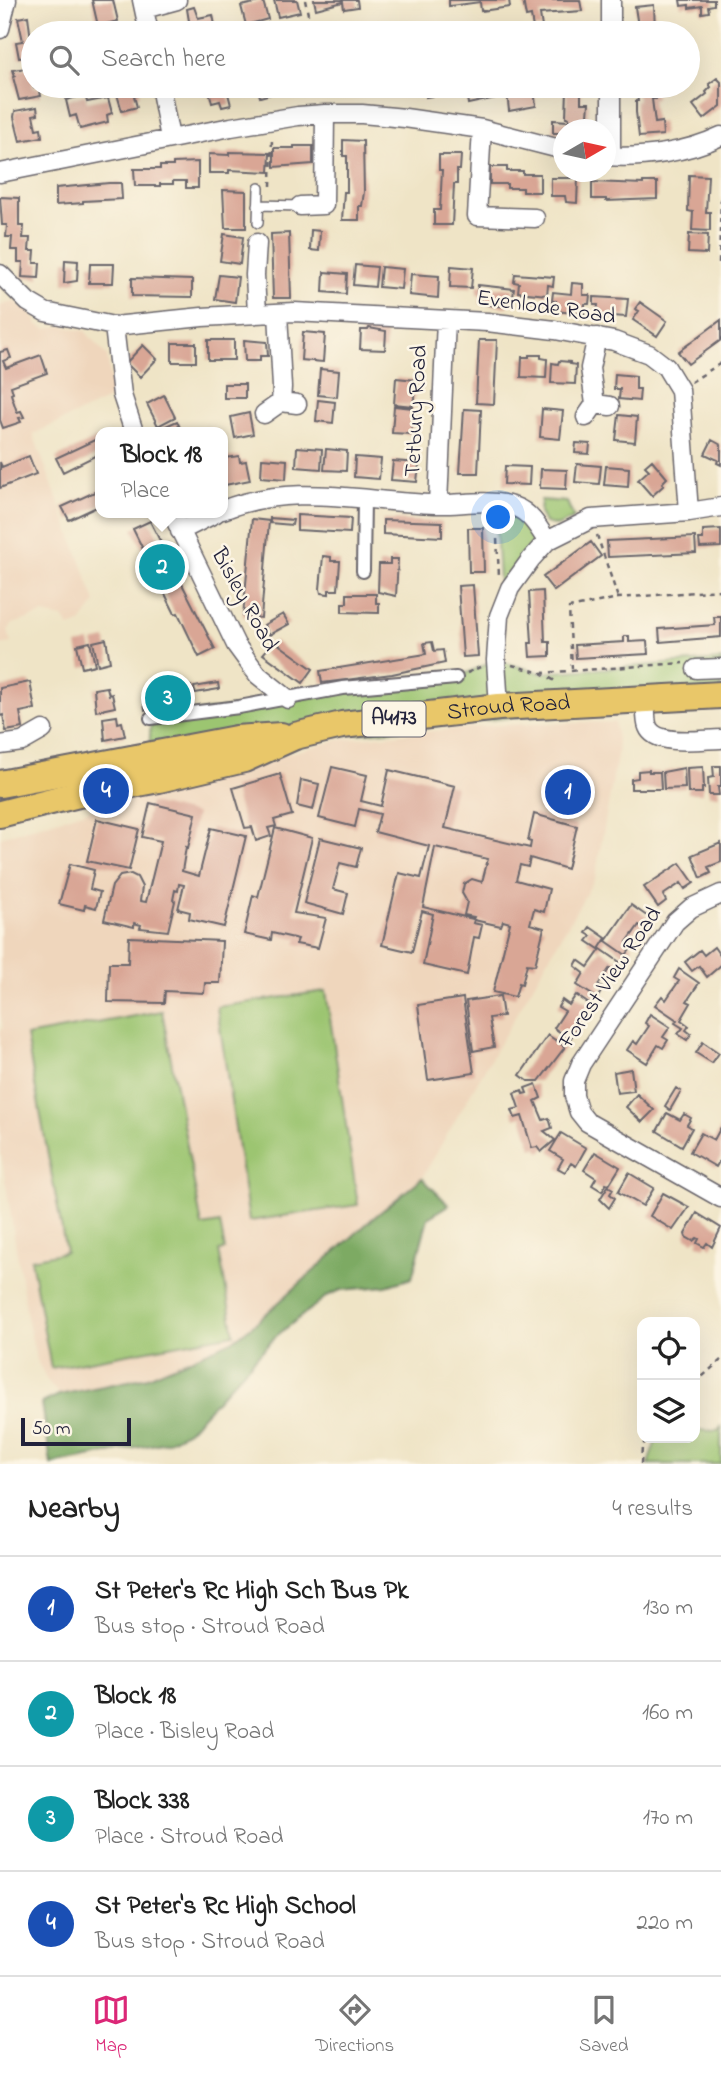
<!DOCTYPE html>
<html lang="en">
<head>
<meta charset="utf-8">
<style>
	:root { --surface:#fff; --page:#f6f6f6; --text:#222; --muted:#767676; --line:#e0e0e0; --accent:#db2777 }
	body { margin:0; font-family:"Indie Flower",sans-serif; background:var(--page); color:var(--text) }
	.controls { position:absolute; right:21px; bottom:21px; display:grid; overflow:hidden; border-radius:14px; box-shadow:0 7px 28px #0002 }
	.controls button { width:63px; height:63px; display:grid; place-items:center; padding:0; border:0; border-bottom:2px solid var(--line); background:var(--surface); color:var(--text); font:35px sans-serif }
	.compass { position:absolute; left:553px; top:119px; width:63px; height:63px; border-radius:50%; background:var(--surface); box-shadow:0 7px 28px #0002; rotate:81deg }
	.scale { position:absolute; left:21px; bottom:18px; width:110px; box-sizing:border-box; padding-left:7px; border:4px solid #22223b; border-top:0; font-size:19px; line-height:24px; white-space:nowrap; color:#22223b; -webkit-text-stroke:5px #fcf5e5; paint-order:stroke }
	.you { position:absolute; left:499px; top:518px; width:24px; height:24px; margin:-18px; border:5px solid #fff; border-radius:50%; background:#1a73e8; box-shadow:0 0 0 10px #1a73e833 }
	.badge { display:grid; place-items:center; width:46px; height:46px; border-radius:50%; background:var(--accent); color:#fff; font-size:23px; font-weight:700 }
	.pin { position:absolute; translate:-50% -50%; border:4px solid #fff; box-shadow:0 2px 7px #0006 }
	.popup { position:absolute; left:95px; top:427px; width:133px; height:91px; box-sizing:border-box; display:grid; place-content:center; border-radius:14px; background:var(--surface); filter:drop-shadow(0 2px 5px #0005); font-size:23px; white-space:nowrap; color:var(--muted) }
	.popup b { font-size:26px; color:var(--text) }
	.popup::after { content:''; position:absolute; left:50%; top:100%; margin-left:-14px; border:14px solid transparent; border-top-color:var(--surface) }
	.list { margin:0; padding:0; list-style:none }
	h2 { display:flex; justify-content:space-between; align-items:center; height:91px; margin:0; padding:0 28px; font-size:30px }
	h2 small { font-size:23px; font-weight:400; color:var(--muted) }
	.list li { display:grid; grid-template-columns:46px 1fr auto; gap:21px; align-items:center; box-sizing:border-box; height:105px; padding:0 28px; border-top:2px solid var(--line) }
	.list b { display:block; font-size:26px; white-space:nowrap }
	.list p { margin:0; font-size:23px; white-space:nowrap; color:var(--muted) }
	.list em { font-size:23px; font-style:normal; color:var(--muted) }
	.icon { flex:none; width:38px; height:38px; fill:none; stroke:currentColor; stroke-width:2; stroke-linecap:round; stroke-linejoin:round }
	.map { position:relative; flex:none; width:721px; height:1464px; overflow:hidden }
	.search { position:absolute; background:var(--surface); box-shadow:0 7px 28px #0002; left:21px; right:21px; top:21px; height:77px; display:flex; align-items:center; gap:18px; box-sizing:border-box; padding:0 24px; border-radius:38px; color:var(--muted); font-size:26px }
	.sheet { height:511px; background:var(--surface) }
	nav { display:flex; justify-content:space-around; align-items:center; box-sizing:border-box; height:98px; border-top:2px solid var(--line); background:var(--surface); font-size:19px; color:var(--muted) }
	nav a { display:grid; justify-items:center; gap:4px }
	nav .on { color:var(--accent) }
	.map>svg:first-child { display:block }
</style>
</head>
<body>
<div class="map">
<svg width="721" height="1464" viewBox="0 0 721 1464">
	<rect width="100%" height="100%" fill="#fcf5e5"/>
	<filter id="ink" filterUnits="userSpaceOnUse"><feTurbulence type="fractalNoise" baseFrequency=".0143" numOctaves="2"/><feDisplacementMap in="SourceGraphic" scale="14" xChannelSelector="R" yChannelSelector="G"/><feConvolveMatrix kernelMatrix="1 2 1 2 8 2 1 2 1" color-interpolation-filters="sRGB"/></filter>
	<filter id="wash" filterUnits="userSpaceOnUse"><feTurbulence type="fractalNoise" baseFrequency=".00686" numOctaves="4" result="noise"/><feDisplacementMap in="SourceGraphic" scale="28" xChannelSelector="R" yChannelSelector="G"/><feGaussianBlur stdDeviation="1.57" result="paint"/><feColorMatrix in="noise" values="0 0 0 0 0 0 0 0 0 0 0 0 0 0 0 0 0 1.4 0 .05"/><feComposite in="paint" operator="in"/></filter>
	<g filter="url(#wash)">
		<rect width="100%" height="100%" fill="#efe4c6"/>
		<path fill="#efd6bc" d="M14 301 30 311 38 325 47 329 62 326 85 331 107 356 113 397 33 434 96 602 81 623 69 627 63 618 43 614 13 624 8 630 11 643 0 645V306Z
			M615 722 618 750 595 878 422 1178 372 1219 258 1321 232 1341 148 1377 59 1395 46 1379 36 1358 28 1322 0 1147V1031L3 1028 0 1013V837L149 792 338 740 499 725Z"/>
		<path fill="#9cc571" stroke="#5f7456" stroke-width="2" d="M541 500 567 502 574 518 557 526 545 523 540 513Z
			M495 510 515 512 536 537 504 590 499 580Z
			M496 660 541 673 721 660V695L149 756 151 718 456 678Z
			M326 991 358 1205 249 1221 217 1007Z
			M162 1011 202 1226 220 1223 225 1250 219 1251 234 1334 51 1368 31 1259 66 1252 26 1036Z
			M721 1427V1464H648L657 1438H695V1430L718 1431Z"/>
		<path fill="#7daa63" stroke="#50664f" stroke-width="2" d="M422 1178 449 1205 428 1218 412 1278 386 1286 341 1290 327 1296 275 1337 188 1431 167 1442 51 1464 42 1403 59 1395 148 1377 232 1341 258 1321 372 1219Z"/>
		<g id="blocks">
			<path fill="#d9a695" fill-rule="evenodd" d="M92 0H113L118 21 98 26Z
				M274 0H297L300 12 278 17Z
				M314 0H357L358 7 344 9 343 2 316 9Z
				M449 0H509L510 7 481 11 480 2 449 6Z
				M523 0H580L582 11 540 14 542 27 533 28 531 16 526 17Z
				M680 0H714V5L708 6 709 12 702 13V6L689 8V5L681 6Z
				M263 1 268 19 246 25 241 6Z
				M654 5 655 31 654 33H639L635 7Z
				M194 7 198 18 213 15 215 25 209 26 211 33H191L187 9Z
				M28 16 33 56 19 58 16 42 23 41 18 18Z
				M33 67V86L34 88 39 87 41 96 19 100 13 77 15 76 13 70Z
				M717 78 721 82V106L704 119 693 105 707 94 706 92 711 87 709 84Z
				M108 86H117L118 88 138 86 140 95 134 96 137 107 122 111 116 91 110 93Z
				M208 86H226L231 105 222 107 220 101 212 103Z
				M257 86H280L282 91 260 97Z
				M332 86H371V87L333 93Z
				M384 86H412L413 88 386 93Z
				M425 86H459L460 91 426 97Z
				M461 86H493L494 89 500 88 501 97 468 104 466 92 462 93Z
				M569 86H583V89H581V103H589L587 127H569V118L566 117 567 89H569Z
				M636 86H655L656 99H652L655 123 662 122 663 135 639 137 636 112V101H638Z
				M534 89 536 106 509 111 507 92Z
				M85 95 87 102 108 98 112 113 107 115 108 122 80 129 76 115 70 117 66 100Z
				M37 107 38 114 33 115 36 129 41 128 42 137 20 141 14 117 15 111Z
				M553 120 568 121V130H564V133H553Z
				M343 140 363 141 364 192 362 206H359V220H342L344 192H347V156H343Z
				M294 146H313V164L274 167V148H294Z
				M229 152 270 153 269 172 229 170V173H209V154L229 155Z
				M439 155H461L460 170H457V184H454L452 225H434V210H440L442 170H439Z
				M198 162V188H186V181H173V184H160V186H135L134 169H160V166H173V163Z
				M490 167H507V171H523V174H540V192H523V188H507V184H490Z
				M689 175 708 176 706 212H710V231L692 230 693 212 688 211Z
				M551 178H578L577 203 566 202 565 196H551Z
				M592 182 643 184V182H657V199L606 201V199H592Z
				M109 183H121L122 199 83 201V203L56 205V188Z
				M223 190 246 191V228H225Z
				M0 197 19 198V226H24L23 238H30L29 251H35L34 263H40L39 278 22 277 23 262H18V250H11L12 237H6L7 225H2Z
				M311 230 320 231 319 251 310 250Z
				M289 233 291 298H273L271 234Z
				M224 234 243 237 240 264 220 261Z
				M689 234 708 235 707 254 688 253Z
				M65 260 78 261 77 281 64 283Z
				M90 264H114L113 283H89Z
				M355 265 377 267 375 287 353 285Z
				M451 266 473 268 471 288 450 287Z
				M381 267 403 269 401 289 379 287Z
				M324 272 347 274 346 294 323 292Z
				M411 274 439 276 438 298 409 295Z
				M515 274 554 277 553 286 548 285 547 295 518 292 519 283 514 282Z
				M219 275 238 277 235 302 215 299Z
				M132 278 192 280V297L132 296Z
				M572 283 583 284V295H590L589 304H585L584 314 555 311 556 301H552L553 292 571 294Z
				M478 285 514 289 513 297H509L508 307 480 304 481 294H477Z
				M594 297 628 299 626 317 597 315 598 305H594Z
				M640 302 667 321 657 336 633 320 639 311 635 309Z
				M721 320V340L688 364 678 352Z
				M369 328 386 331 385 350 360 349 361 330H368Z
				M303 332 325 334 323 362 301 360Z
				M208 340H234V360H208Z
				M244 340 267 342 268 356H260V361H245Z
				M479 340H497L494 404 476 403Z
				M172 343H196V362H172Z
				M143 345 157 359 140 377 126 363Z
				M8 350 11 358 3 361 6 368 41 355 47 373 11 386 13 393 11 394 17 412 21 411 24 417 19 418 21 422 3 428 0 420V352Z
				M529 355H541V358L547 359 546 378 521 377 522 357H529Z
				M559 361 570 362V364L576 365 575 384 551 383 552 363 558 364Z
				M320 369 339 371 337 397 318 395Z
				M615 374 636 376V389H640L639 401 619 399 620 389H614Z
				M396 378 416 380 413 406 394 404Z
				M224 384H245V398H224Z
				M164 395 175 417 158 426 147 404Z
				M318 400 335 402 333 423 316 421Z
				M394 406 413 408 411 434 392 433Z
				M464 409 481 410 478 473H460Z
				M542 409 563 411 560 439 540 437Z
				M249 413 253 434 235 438 231 417Z
				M619 415 637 417 635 442 616 440Z
				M177 421 182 432H161L159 429Z
				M101 437V453L63 472 56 458Z
				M712 440 721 445V465L717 463 718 460 705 454Z
				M576 443 590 444 589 454 575 453Z
				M297 447 322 449 321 469 296 467Z
				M326 449 347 451 346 471 324 470Z
				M29 456 36 474 0 488V462L2 467Z
				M239 456 240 462 246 461 250 480 225 485 224 458Z
				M355 457 381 459 379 479 354 477Z
				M262 458 287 460 286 479 261 477Z
				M652 460 667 478 662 483 664 485 652 496 638 480 649 470 645 466Z
				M393 461 419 463 417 482 391 480Z
				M577 464 601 466 599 484 575 482Z
				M505 466 530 467 529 485 504 484Z
				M606 466 629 468 628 487 604 485Z
				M541 469 567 470 566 489 540 488Z
				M101 489V505L69 520 62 507Z
				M297 515 351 518 350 533 297 530Z
				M270 518 293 520 292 525 270 523Z
				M252 519 269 521 261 618 243 616Z
				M383 520 442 522V537L383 534Z
				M150 521 215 649 199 657 178 613 175 614 133 529Z
				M468 528H483L484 572H469Z
				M721 529V547L700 548 699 539H703V530Z
				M695 537 696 553 608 557 607 541Z
				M591 542 601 556 554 591 543 577Z
				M323 556 331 557V561H340L338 590H329V594L321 593 320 589Z
				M390 559H398L396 596 378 592 379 564H390Z
				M473 585 478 656 463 657 458 586Z
				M543 591 545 642H550V656L530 657 529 643H532L529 592Z
				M347 594H376V603H379V613L342 612V603H347Z
				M283 614 289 624 269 635 264 625Z
				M714 617H721V637L660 642 659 629 715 625Z
				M624 636H629V642L647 641 648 654 576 658 575 645 624 642Z
				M106 639 110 662 98 665 93 642Z
				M274 641 313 669 303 683 263 654Z
				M90 642 95 665 82 668 77 645Z
				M432 642 434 651 443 650 445 663 392 674 322 683 320 671 426 654 424 643Z
				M30 682 35 709 20 712 23 728 6 731 3 715 0 716V688Z
				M218 683 219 689 195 693 194 687Z
				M191 686 193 704 145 710 143 692Z
				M107 687 109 695 112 694 115 707 96 711 94 689Z
				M117 716 118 723 122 722 125 736 105 740 103 718Z
				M713 766H721V787H718L719 795H709L708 778 714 777Z
				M332 767 367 775 361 801 381 806 389 770 455 786 445 828 530 848 531 842 528 841 534 814 577 826 567 869 530 858 528 867 520 865 516 880 549 889 544 912 534 909 530 924 544 928 535 965 527 964 522 984 519 983 515 997 493 992 510 923 503 921 501 926 474 920 473 923 482 925 479 938 474 937 467 975 423 965 433 914 422 911 412 952 382 945 399 873 421 878 429 846 375 832 380 814 359 809 355 827 319 818ZM435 847 488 859 482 882 472 879 464 884 462 893 467 902 464 915 474 917 473 919 423 907Z
				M703 767 704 788H702V793H688L687 768Z
				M684 768 685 788 664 789 663 772Z
				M649 770V772H660L661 789H631V779L638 778V771Z
				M280 774 292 815 274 820 276 826 268 828 271 836 256 841 252 827 245 828 233 788Z
				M301 780 319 784 313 810 297 806Z
				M150 803 196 814 188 848 186 847 182 871 199 876 211 828 246 836 224 927 189 919 190 912 178 909 184 885 179 884 178 891 175 890 173 900 175 901 168 931 140 928 141 925 134 923V927L104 920 112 886 120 876 131 874 137 877 142 887 140 901 146 902 161 841 142 837Z
				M97 819 139 829 129 870 87 861Z
				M275 828 312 838 294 913 326 918 318 948 296 944 298 939 272 933 271 940 244 934 253 895 258 897Z
				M320 838 361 848 356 867 340 863 333 889 348 893 343 914 304 903Z
				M721 843V862L708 867 711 873 701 878 692 855Z
				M680 863 694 883 685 889 681 883 663 895 666 901 658 907 644 887Z
				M70 864 94 870 90 889 100 892 96 908 85 905 84 910 59 904Z
				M631 905 651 919 645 928 639 925 627 942 633 946 626 955 606 941Z
				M590 927 606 938 599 949 587 941 591 936 586 933Z
				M129 937 222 941 220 983H205L204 993 165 991 164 1003 108 1002 109 963H128Z
				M714 947 721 957V965L707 977 699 966 692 971 685 962 700 950 704 955Z
				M601 949 621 963 615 972 610 968 598 985 603 989 597 998 577 985 584 973 575 966 578 960 588 967Z
				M679 969 699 983 687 1001 691 1003 681 1020 689 1026 686 1030 691 1034 687 1040 678 1034 683 1028 675 1023 677 1020 655 1005 662 996 666 1000 672 991 679 981 674 978Z
				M576 995 592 1006 570 1039 554 1028 565 1011 558 1007 562 1000 569 1005Z
				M500 996 503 1016 489 1018 494 1047 473 1051 466 1001Z
				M463 998 474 1073 428 1080 418 1005Z
				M650 1014 670 1027 663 1037 668 1040 663 1048 658 1045 647 1063 627 1050 633 1041 637 1044 649 1026 645 1023Z
				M548 1035 565 1047 539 1081H528L520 1075Z
				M703 1042 719 1053 712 1063 696 1053Z
				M631 1069 634 1091 617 1093 614 1072Z
				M536 1084 541 1098 535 1101 543 1120 549 1118 552 1128 544 1131 555 1140 541 1152 537 1147 532 1148 522 1116 515 1118 512 1110 519 1108 514 1093 522 1090 523 1094 527 1093 525 1088Z
				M676 1088 681 1091 670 1110 665 1106Z
				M637 1094 654 1110 642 1122 626 1107Z
				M667 1113 680 1120 684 1114 691 1118 687 1125 692 1128 682 1146 657 1131Z
				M721 1127V1158L716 1167 690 1152 701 1133 714 1140Z
				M561 1133 586 1148 576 1166 571 1163 565 1172 558 1168 563 1159 550 1151Z
				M595 1152 620 1167 609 1185 606 1184 602 1191 592 1185 596 1178 584 1170Z
				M629 1173 654 1188 643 1206 618 1192Z
				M608 1186 613 1189 610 1194 615 1198 609 1208 600 1199Z
				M663 1193 689 1207 673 1230 650 1216Z
				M697 1213 721 1228 712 1247 707 1243 704 1247 697 1243 699 1239 697 1238 693 1241 686 1237 685 1234Z"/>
		</g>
	</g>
	<g filter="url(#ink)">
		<use href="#blocks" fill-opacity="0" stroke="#6a666c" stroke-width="2"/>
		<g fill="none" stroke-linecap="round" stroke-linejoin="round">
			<defs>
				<path id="service" d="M258 205 300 206
					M258 223 259 188"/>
				<path id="pedestrian" d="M363 571 364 498
					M151 718 239 707 343 688 456 678"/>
				<path id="minor" d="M142 0 149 33
					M144 9 177 0
					M0 29 7 0
					M611 33V0
					M160 86 170 138
					M482 129 477 216 535 218
					M606 156C642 159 688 152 721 136
					M611 156V86
					M0 173 231 127 298 116 325 114H362L405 118 482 129 564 150
					M300 206 324 205 325 114
					M257 243 255 275 257 314
					M0 274 28 302 45 312 114 326 202 317 294 312 487 322 555 330 614 341 649 354 666 367 680 390 689 512
					M278 313 282 387 281 402
					M114 326 122 395 134 432
					M595 404 590 368 597 337
					M264 414 281 402 297 404
					M586 417 595 404 610 406
					M438 504 446 320
					M223 510C294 482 362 502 435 504 462 505 489 498 515 507 530 512 539 528 547 541
					M172 513 236 645 258 675 288 699
					M180 531 216 513
					M696 669 721 668
					M646 699C646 707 645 720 648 727 656 747 703 739 721 739
					M499 707 496 660 499 616 510 588 531 559 547 541 591 519 689 512 721 507
					M0 745 22 742 43 730
					M721 894 691 908 675 922 581 1064 574 1081V1096L579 1112 587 1122 721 1198"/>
				<g id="primary">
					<path d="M0 784 236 739 281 736"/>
					<path id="s1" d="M0 814 79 794 159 779 244 759 295 736 342 725 499 707 721 695"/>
				</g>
			</defs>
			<use href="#service" stroke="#6a666c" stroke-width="12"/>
			<use href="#pedestrian" stroke="#6a666c" stroke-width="16"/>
			<use href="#minor" stroke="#6a666c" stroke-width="21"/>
			<use href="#primary" stroke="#6a666c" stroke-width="30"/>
			<path stroke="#6a666c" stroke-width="2.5" stroke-dasharray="5 5" stroke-linecap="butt" d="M305 0 312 33
				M322 86 325 97
				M271 186 272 137
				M719 263 721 196
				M691 382 721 363
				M496 519 499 576
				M597 535 618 598
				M512 665 541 673 683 663
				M572 669 569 608 618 598 721 590
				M467 673 480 667
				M541 673 557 682
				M695 1383 721 1360
				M641 1464 642 1447 647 1438"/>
			<use href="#service" stroke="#fff" stroke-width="9"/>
			<use href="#pedestrian" stroke="#fff" stroke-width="12"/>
			<use href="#minor" stroke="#fff" stroke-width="18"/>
			<use href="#primary" stroke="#e9c769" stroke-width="26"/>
		</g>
	</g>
	<g text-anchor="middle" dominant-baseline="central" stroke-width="5" stroke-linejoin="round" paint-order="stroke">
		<rect fill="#fcf5e5" stroke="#63616e" stroke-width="2" x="362.5" y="701.5" width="63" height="35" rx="5"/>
		<g font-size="21" font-weight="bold" fill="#22223b">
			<text x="394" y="719">A4173</text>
		</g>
		<g font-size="23" fill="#22223b" stroke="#fcf5e5">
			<text transform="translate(546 308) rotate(8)">Evenlode Road</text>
			<text transform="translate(417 411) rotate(-87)">Tetbury Road</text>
			<text transform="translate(244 600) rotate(61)">Bisley Road</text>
			<text stroke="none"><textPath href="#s1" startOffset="522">Stroud Road</textPath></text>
			<text transform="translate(611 978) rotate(-56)">Forest View Road</text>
		</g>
	</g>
</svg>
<div class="controls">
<button><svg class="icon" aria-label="locate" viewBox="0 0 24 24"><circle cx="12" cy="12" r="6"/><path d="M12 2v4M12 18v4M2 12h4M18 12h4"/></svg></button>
<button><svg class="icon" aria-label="layers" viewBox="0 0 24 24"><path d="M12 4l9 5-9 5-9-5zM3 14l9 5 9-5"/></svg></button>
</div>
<svg class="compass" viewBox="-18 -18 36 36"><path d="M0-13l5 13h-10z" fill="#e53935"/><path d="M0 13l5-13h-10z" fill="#767676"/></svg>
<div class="scale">50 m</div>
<div class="you"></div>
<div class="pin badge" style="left:568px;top:792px;background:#1a4fb4">1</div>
<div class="pin badge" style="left:162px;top:567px;background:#0f9aa8">2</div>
<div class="popup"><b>Block 18</b>Place</div>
<div class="pin badge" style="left:168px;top:698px;background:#0f9aa8">3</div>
<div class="pin badge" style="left:106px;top:791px;background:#1a4fb4">4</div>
<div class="search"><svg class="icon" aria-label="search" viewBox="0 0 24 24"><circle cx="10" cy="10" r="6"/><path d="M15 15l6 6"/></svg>Search here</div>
</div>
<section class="sheet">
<h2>Nearby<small>4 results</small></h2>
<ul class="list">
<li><span class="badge" style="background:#1a4fb4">1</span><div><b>St Peter's Rc High Sch Bus Pk</b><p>Bus stop · Stroud Road</p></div><em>130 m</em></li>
<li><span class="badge" style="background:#0f9aa8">2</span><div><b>Block 18</b><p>Place · Bisley Road</p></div><em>160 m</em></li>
<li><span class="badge" style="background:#0f9aa8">3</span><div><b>Block 338</b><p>Place · Stroud Road</p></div><em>170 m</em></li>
<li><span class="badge" style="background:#1a4fb4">4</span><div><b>St Peter's Rc High School</b><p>Bus stop · Stroud Road</p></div><em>220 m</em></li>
</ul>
</section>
<nav>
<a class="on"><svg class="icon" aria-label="map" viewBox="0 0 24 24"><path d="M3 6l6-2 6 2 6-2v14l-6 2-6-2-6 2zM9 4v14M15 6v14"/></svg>Map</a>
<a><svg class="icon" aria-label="directions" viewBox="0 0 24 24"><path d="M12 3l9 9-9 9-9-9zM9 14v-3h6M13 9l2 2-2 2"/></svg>Directions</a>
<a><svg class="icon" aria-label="saved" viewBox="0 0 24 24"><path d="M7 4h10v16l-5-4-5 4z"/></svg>Saved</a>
</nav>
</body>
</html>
